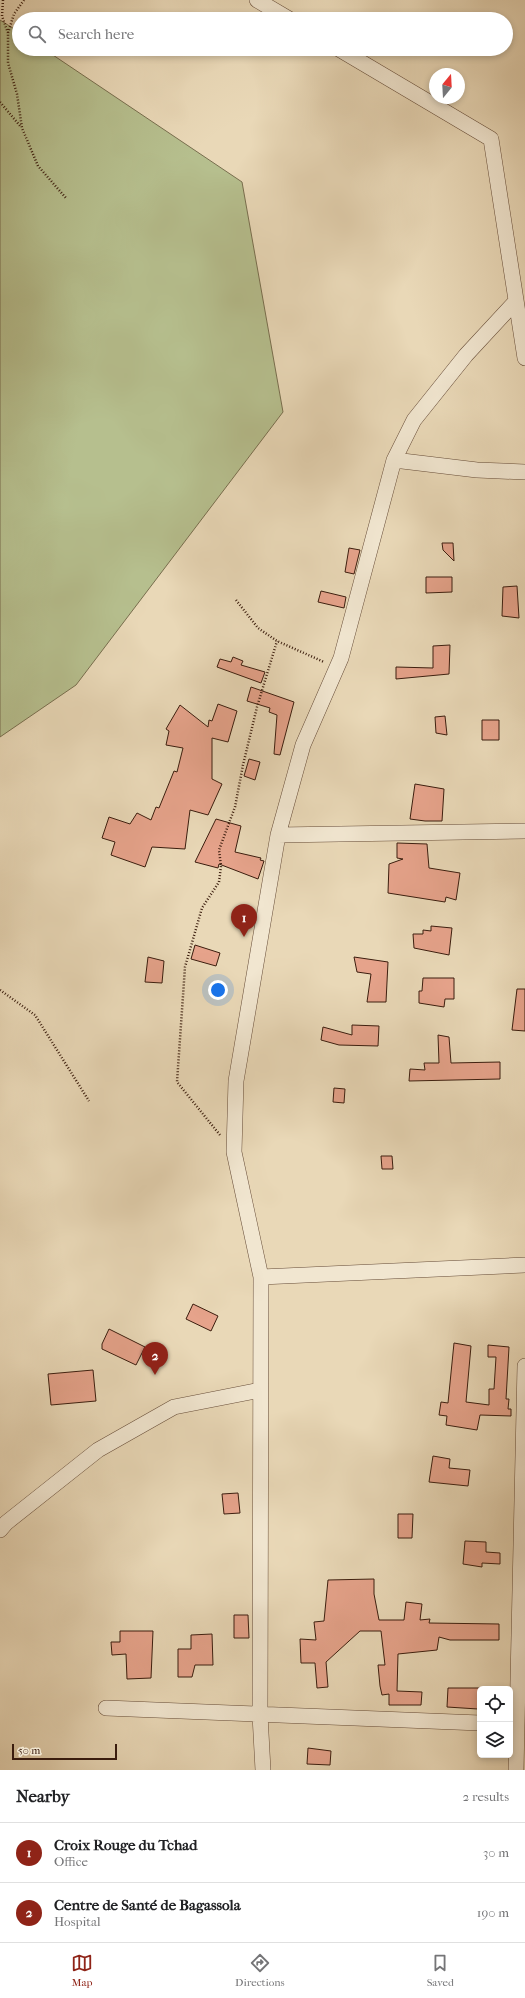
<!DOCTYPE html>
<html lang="en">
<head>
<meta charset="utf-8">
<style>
	:root { --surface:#fff; --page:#f6f6f6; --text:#202124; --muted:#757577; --line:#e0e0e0; --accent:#8f2418 }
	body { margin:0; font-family:"IM FELL French Canon",serif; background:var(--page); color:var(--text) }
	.controls { position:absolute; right:12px; bottom:12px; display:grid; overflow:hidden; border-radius:6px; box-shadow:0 2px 6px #0003 }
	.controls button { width:36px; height:36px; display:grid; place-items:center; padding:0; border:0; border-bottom:1px solid var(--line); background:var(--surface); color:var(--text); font:20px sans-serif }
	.compass { position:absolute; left:429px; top:68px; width:36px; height:36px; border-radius:50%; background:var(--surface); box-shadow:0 2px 6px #0003; rotate:18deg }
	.scale { position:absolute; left:12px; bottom:10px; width:105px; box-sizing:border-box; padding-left:4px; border:2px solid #3b1d0e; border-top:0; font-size:11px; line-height:14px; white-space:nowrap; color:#3b1d0e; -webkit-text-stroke:3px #f1e6d0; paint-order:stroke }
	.you { position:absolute; left:218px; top:990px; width:14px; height:14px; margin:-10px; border:3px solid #fff; border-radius:50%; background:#1a73e8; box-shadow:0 0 0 6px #1a73e833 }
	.badge { display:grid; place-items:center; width:26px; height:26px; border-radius:50%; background:var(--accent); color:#fff; font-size:13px; font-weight:700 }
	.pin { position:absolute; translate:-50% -33px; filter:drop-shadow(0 1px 2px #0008) }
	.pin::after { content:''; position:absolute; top:21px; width:14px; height:12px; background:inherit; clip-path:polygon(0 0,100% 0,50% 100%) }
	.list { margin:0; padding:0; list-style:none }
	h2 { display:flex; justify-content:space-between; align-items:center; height:52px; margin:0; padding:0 16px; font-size:17px }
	h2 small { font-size:13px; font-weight:400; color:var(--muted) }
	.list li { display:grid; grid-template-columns:26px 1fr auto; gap:12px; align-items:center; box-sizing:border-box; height:60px; padding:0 16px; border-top:1px solid var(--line) }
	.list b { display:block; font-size:15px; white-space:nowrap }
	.list p { margin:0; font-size:13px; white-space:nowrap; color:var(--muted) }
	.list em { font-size:13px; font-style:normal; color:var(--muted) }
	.icon { flex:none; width:22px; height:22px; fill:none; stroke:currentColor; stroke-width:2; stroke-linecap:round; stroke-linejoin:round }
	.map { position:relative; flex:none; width:525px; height:1770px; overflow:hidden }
	.search { position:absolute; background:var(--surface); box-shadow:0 2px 6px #0003; left:12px; right:12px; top:12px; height:44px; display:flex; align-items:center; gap:10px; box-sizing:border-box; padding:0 14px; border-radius:22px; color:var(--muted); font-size:15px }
	.sheet { height:172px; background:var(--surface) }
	nav { display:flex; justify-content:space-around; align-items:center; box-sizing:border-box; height:56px; border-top:1px solid var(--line); background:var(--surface); font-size:11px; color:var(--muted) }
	nav a { display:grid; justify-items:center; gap:2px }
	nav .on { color:var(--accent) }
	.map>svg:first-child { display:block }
</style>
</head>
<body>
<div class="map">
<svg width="525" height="1770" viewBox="0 0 525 1770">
	<rect width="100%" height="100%" fill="#e9d8b7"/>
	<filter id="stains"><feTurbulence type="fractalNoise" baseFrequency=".005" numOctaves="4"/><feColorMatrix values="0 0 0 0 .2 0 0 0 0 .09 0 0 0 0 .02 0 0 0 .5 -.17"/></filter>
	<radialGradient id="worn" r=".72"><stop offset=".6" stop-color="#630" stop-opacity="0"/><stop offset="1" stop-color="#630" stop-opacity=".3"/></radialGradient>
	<path fill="#b6bf8e" stroke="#786e4e" d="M0 20 19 32V49H44L242 182 283 412 76 685 0 737Z"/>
	<path fill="#e6a38b" stroke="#3b1d0e" d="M442 543H453L454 561 443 550Z
		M349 548 360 550 354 574 345 572Z
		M426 577H452V592L426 593Z
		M517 586 519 618 502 616 503 587Z
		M321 591 346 597 344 608 318 602Z
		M450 645 449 674 396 679V667L433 668V646Z
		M233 657 243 661 241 665 265 672 261 683 217 667 220 659 231 662Z
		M251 687 294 702 280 755 274 754 277 715 269 712 270 708 247 701Z
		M218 704 237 711 228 742 212 738V779L222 784 208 815 190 810 185 849 152 847 145 867 111 855 115 842 102 838 109 817 130 824 137 813 151 820 156 807 159 808 174 771 177 772 183 748 166 745 169 731 166 729 180 705 208 727 209 720 212 721Z
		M445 716 447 735 436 733 435 717Z
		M482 720H499V740H482Z
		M249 759 260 762 255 780 244 776Z
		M415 784 444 789 442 821H425L410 819Z
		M216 819 241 826 235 852 261 858 260 860 264 861 258 879 219 864 218 868 195 862Z
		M397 843 427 844 429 868 460 873 456 900 446 897 445 902 388 893 389 864 403 859 397 858Z
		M431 926 452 928 449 955 414 948 413 934H423V930L431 931Z
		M195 945 220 953 216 966 191 959Z
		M148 957 164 961 162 983 145 982Z
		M354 957 388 962 386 1002H367L371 974 357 972Z
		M423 978H454V999H445L444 1007 419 1003V991H422Z
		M517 989H525V1031L512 1030Z
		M352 1025 379 1026 378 1046 339 1045 321 1040 323 1027 352 1035Z
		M438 1035 449 1037 451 1063 500 1062V1079L409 1081 410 1069 425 1070 424 1063H439Z
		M334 1088 345 1089 344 1103 333 1102Z
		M381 1156H392L393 1169H382Z
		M193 1304 218 1316 211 1331 186 1319Z
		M109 1329 145 1347 136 1365 102 1349V1344Z
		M454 1343 471 1346 466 1402 489 1405V1389H494L496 1357H488V1345L509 1347 506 1399H509L508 1409H511V1416L480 1415 477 1430 446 1425 447 1416 439 1415 441 1402 448 1403Z
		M93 1370 96 1401 51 1405 48 1374Z
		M433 1456 450 1459 449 1468 470 1470 468 1486 429 1482Z
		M238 1493 240 1513 224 1514 222 1494Z
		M398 1514H413L412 1538H398Z
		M465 1541 486 1542V1552L500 1553V1564L482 1563V1567L463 1564Z
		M374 1579V1594L379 1620H404L406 1602 422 1604 420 1620 430 1619 429 1623 499 1624V1640H450L439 1637 437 1650 398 1654 397 1691 422 1692 421 1705H389V1694L382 1695 380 1686 378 1665H385L381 1631H360L326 1662 328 1687 317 1688 315 1663H301L300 1639 316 1640 314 1622 324 1621 328 1580Z
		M234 1615H248L249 1638H234Z
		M120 1631H153L151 1678 127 1679 126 1654 112 1655 111 1642H120Z
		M212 1634 213 1665H195L192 1677H178V1649H191V1635Z
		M448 1688H480L478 1709 447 1707Z
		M308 1748 331 1751 330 1765 307 1764Z"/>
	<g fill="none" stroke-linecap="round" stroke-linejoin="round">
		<defs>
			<path id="minor" d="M257 0 289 19
				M339 49 491 139 525 358
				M394 460 477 470 525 472
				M278 835 525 831
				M261 1277 525 1265
				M0 1530 6 1523 98 1450 174 1407 260 1390
				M106 1708 480 1723
				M263 1770 260 1715 261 1277 234 1152 236 1081 278 835 303 745 341 658 394 460 414 420 466 355 516 301
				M516 1770 525 1366"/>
		</defs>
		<use href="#minor" stroke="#664c38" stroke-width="16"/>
		<path stroke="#3b1d0e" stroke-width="2.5" stroke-dasharray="1 2" stroke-linecap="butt" d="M3 0 2 16 8 33
			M24 0 14 14 8 33V63L17 94 22 128 38 166 66 198
			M0 102 21 127
			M236 600 258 628 277 641 324 662
			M0 990 35 1015 89 1101
			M220 1135 177 1082 185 967 202 908 219 882 221 866 219 850 235 807 243 765 257 707 277 641"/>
		<use href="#minor" stroke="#f1e6d0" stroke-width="15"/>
	</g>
	<rect width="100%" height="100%" filter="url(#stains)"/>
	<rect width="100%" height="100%" fill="url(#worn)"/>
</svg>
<div class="controls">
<button><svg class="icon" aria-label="locate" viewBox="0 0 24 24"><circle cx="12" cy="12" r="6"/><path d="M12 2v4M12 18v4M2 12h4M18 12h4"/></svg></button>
<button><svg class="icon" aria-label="layers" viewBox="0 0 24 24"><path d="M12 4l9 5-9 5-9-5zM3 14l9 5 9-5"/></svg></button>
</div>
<svg class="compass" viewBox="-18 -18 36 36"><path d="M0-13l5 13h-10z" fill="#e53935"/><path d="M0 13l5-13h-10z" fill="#757577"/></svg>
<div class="scale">50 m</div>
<div class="you"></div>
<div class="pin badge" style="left:244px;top:937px">1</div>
<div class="pin badge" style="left:155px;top:1375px">2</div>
<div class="search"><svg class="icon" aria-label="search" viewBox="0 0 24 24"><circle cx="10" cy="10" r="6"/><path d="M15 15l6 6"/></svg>Search here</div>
</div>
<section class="sheet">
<h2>Nearby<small>2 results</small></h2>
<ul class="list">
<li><span class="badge">1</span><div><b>Croix Rouge du Tchad</b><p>Office</p></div><em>30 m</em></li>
<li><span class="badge">2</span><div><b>Centre de Santé de Bagassola</b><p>Hospital</p></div><em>190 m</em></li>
</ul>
</section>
<nav>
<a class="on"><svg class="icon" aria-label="map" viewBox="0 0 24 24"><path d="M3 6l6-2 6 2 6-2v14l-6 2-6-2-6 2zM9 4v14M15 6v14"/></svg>Map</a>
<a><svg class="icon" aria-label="directions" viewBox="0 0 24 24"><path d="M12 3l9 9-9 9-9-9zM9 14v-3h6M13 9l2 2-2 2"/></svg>Directions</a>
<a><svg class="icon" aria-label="saved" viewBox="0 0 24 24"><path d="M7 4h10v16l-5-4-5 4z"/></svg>Saved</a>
</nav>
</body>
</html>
